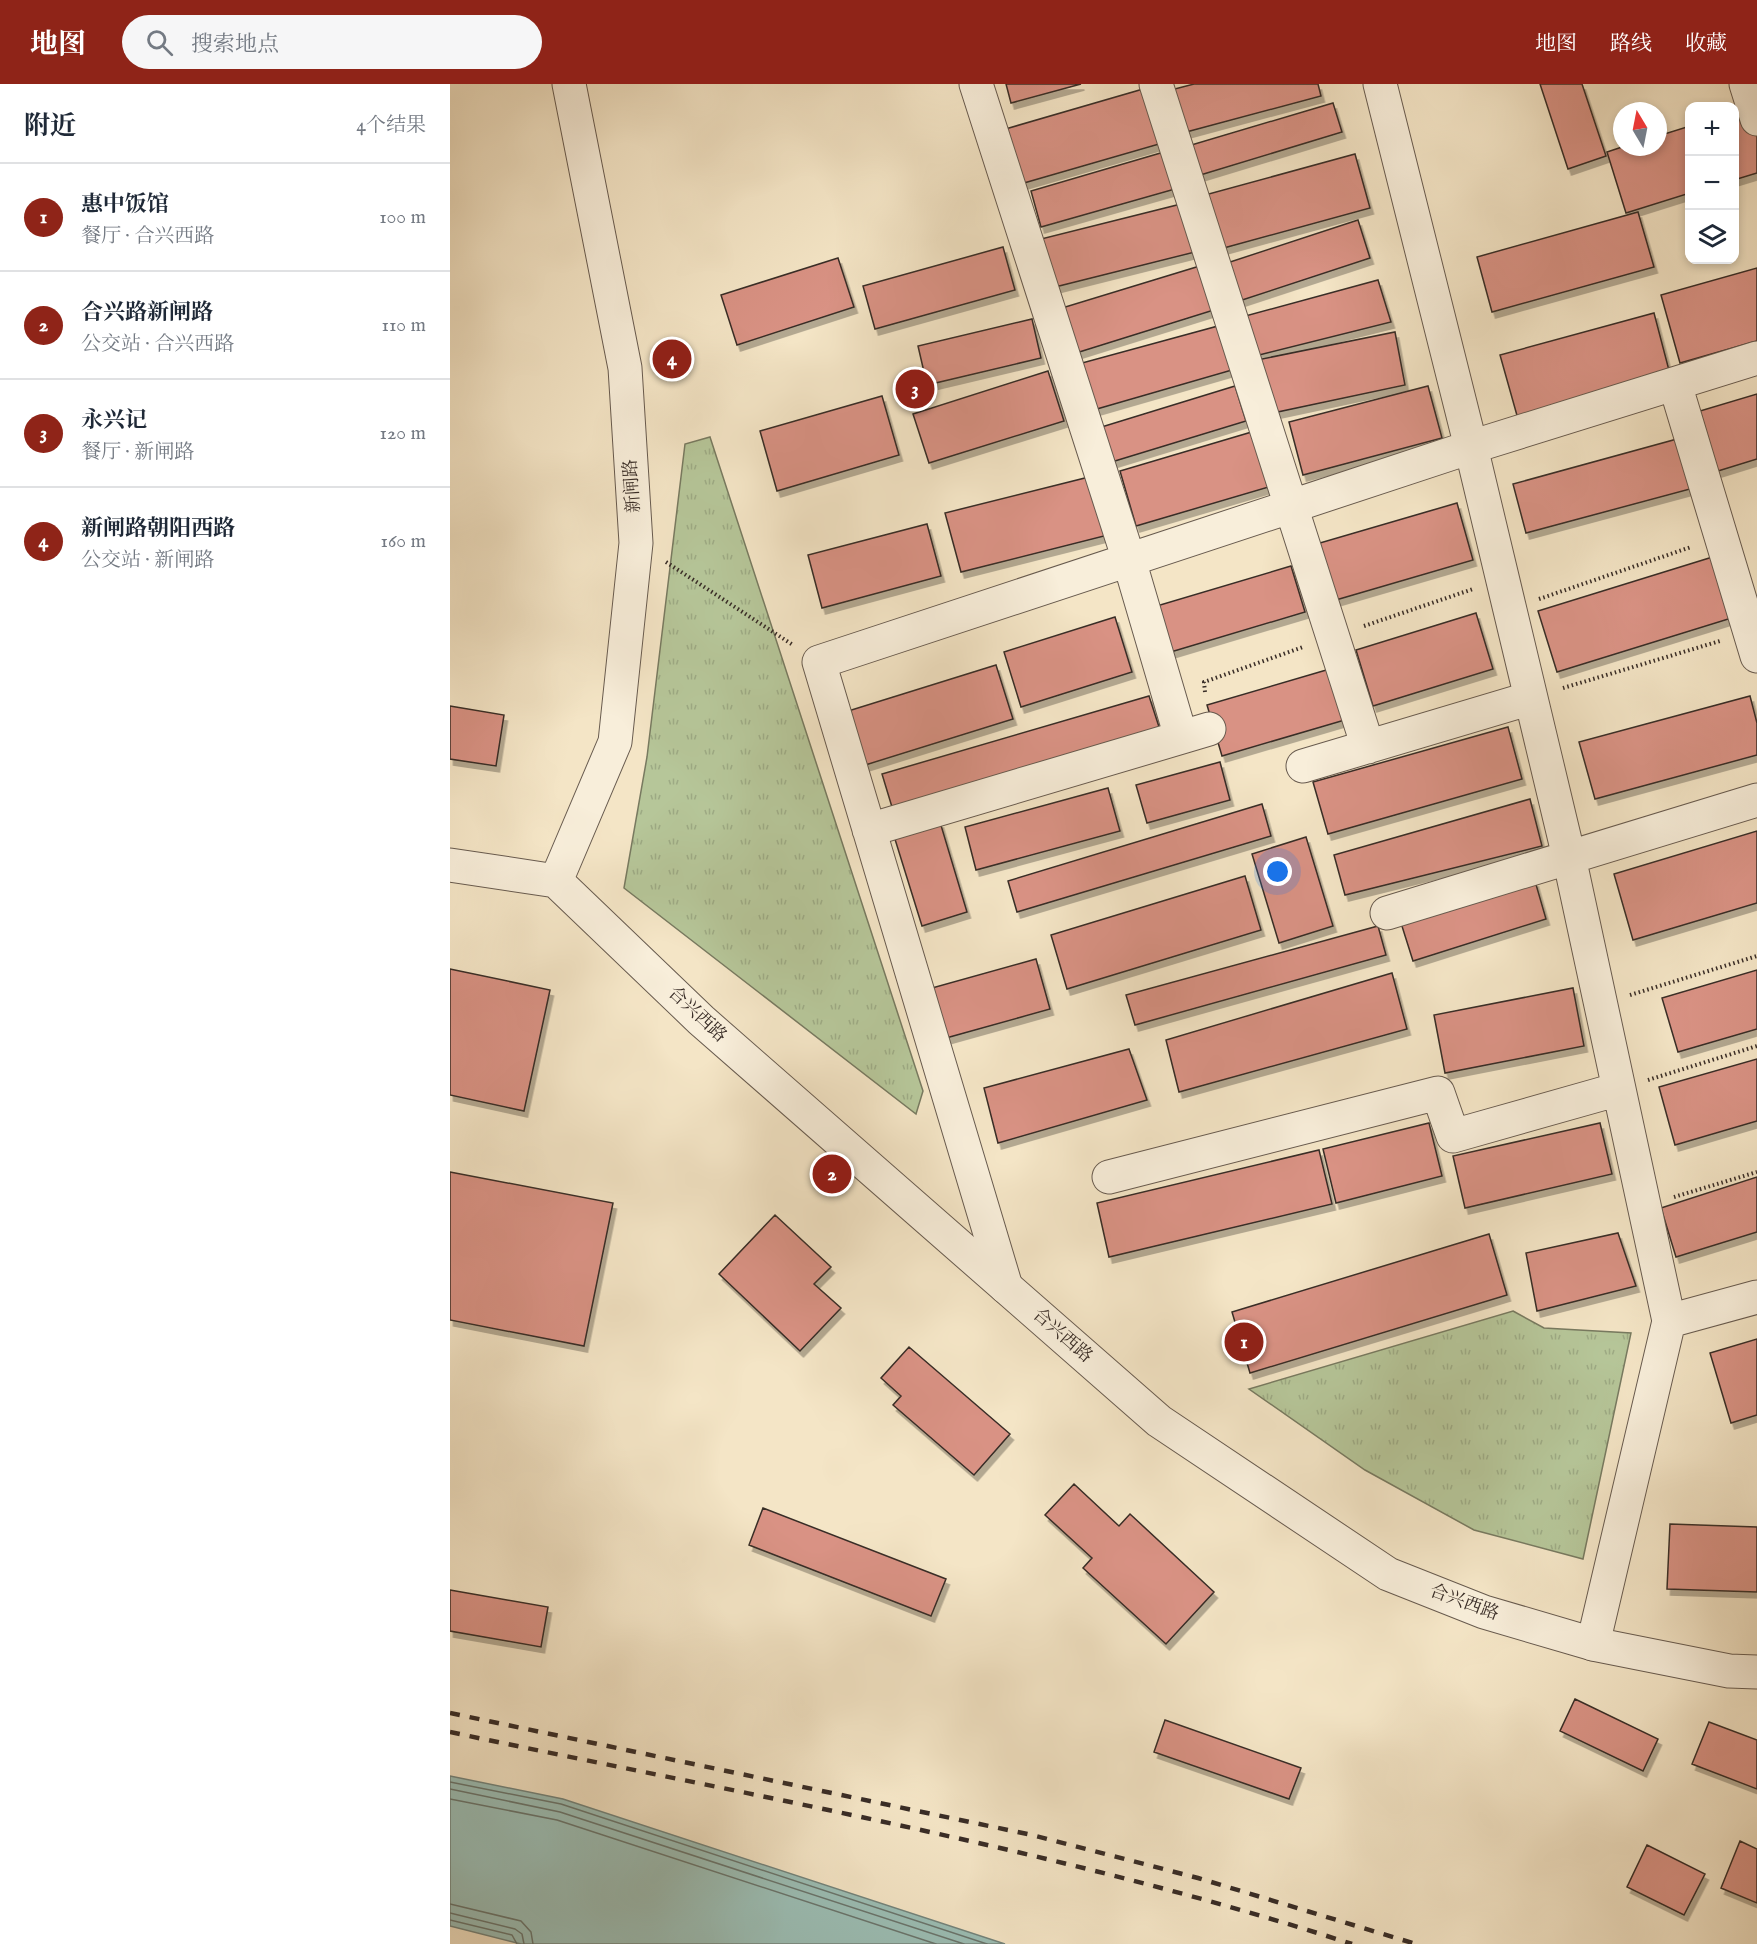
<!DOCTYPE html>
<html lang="zh">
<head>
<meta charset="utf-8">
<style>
	:root { --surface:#fff; --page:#f6f6f7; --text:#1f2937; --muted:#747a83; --line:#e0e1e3; --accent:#8f2418 }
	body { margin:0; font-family:"IM FELL English","Noto Serif SC",serif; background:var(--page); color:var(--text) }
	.controls { position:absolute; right:18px; top:18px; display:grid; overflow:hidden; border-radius:12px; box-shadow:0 3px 9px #0003 }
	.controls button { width:54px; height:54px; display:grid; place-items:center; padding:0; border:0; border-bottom:2px solid var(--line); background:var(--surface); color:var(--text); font:30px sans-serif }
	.compass { position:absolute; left:1163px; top:18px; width:54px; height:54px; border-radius:50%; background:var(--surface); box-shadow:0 3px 9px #0003; rotate:350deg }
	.you { position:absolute; left:828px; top:788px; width:21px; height:21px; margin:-15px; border:4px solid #fff; border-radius:50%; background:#1a73e8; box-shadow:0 0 0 9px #1a73e833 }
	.badge { display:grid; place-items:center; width:39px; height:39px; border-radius:50%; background:var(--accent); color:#fff; font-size:20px; font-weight:700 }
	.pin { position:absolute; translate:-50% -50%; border:3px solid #fff; box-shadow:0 2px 6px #0006 }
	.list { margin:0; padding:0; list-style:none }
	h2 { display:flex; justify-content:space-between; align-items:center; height:78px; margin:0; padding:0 24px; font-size:26px }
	h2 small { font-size:20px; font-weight:400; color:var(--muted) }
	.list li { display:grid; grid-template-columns:39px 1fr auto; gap:18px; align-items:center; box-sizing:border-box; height:108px; padding:0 24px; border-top:2px solid var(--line) }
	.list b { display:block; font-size:22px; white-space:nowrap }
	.list p { margin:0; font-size:20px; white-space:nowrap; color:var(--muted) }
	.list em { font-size:20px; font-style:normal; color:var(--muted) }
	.icon { flex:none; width:33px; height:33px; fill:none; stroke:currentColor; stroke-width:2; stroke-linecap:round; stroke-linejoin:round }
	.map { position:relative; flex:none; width:1307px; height:1860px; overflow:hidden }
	header { display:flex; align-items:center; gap:36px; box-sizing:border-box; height:84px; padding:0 30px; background:var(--accent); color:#fff }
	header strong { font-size:28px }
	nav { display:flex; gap:33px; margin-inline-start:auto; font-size:21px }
	.search { width:420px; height:54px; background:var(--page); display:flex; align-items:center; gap:15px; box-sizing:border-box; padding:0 21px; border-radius:33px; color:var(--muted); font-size:22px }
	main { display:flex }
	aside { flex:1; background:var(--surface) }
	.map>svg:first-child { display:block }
</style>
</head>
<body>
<header>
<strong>地图</strong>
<div class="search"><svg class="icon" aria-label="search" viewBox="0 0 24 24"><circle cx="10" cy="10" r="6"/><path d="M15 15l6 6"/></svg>搜索地点</div>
<nav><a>地图</a><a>路线</a><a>收藏</a></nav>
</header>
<main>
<aside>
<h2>附近<small>4个结果</small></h2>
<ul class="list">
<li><span class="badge">1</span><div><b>惠中饭馆</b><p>餐厅 · 合兴西路</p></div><em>100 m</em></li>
<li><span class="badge">2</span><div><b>合兴路新闸路</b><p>公交站 · 合兴西路</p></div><em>110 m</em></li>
<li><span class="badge">3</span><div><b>永兴记</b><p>餐厅 · 新闸路</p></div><em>120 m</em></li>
<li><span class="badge">4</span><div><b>新闸路朝阳西路</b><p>公交站 · 新闸路</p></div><em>160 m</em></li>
</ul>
</aside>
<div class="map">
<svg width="1307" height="1860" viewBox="0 0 1307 1860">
	<defs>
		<pattern id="park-tufts" width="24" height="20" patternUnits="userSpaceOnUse" patternTransform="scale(1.5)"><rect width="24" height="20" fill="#b6c699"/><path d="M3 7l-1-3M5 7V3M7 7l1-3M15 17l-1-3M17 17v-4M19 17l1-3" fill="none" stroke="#9daa84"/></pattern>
		<filter id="shadow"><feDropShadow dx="3.5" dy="6" stdDeviation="0" flood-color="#0004"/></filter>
	</defs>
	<rect width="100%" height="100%" fill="#f4e5c6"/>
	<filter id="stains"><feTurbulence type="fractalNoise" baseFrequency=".00333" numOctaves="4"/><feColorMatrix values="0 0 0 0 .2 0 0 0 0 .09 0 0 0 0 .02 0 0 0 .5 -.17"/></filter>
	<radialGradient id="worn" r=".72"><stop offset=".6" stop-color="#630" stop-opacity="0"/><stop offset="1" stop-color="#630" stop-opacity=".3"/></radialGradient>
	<path fill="url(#park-tufts)" stroke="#787a60" stroke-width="1.5" d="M260 353 473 1007 466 1030 174 804 197 673 235 360Z
		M1063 1227 1094 1244 1181 1249 1133 1475 1024 1446 915 1386 799 1305Z"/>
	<path fill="#9cbfb6" stroke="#74857d" stroke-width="1.5" d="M0 1692 113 1715 555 1860H71L0 1842Z"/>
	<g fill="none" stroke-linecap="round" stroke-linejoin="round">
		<path stroke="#6a766e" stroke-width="1.5" d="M0 1698 111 1720 537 1860
			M0 1705 110 1728 514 1860
			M0 1715 107 1736 486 1860
			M0 1820 71 1837 81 1848 83 1860
			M0 1829 65 1845 72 1850 74 1860
			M0 1836 62 1851 67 1860"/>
	</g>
	<path fill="#d99284" stroke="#392d27" stroke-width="1.5" filter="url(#shadow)" d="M556 0H631L561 19Z
		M744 0H868L871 12 725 51 713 8Z
		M1090 0H1132L1156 72 1118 85Z
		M700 3 716 58 567 101 552 46Z
		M883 19 892 48 747 92 738 62Z
		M1299 24 1307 51V89L1284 96V29Z
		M1240 42V109L1176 129 1157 68 1172 63H1208V52Z
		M714 68 725 105 591 143 581 107Z
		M905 70 920 124 770 165 755 111Z
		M735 119 745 168 597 205 587 156Z
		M1188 128 1204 183 1042 228 1027 173Z
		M908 136 920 174 786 218 774 180Z
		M553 163 565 206 425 245 413 202Z
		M388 174 404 223 287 261 271 211Z
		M753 181 767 225 626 269 612 224Z
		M1307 184V257L1230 279 1211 211Z
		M928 196 941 238 797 274 788 234Z
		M1204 229 1221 294 1068 335 1050 271Z
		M582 235 591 274 477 301 468 262Z
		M768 242 782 286 633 329 621 282Z
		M945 248 955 301 818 330 807 276Z
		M598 287 614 337 479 379 463 330Z
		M785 302 796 337 655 380 645 345Z
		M978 302 992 354 853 391 839 338Z
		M1307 310V375L1268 387 1250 327Z
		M432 312 449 371 327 407 310 347Z
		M805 347 822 402 686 442 670 387Z
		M1227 355 1240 405 1076 449 1063 400Z
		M643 392 658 451 511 488 495 429Z
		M1007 419 1023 476 879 518 863 461Z
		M477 440 491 492 372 524 358 471Z
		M1269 471 1288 532 1107 588 1088 527Z
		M841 482 855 528 714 570 700 524Z
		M1026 529 1043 585 923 622 906 566Z
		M665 533 682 588 571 623 554 568Z
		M546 581 563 635 412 682 395 628Z
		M890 582 905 633 772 672 757 621Z
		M699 612 710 646 442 723 432 690Z
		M1300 612 1307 639V671L1145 715 1129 658Z
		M0 622 54 631 46 682 0 675Z
		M1058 643 1072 695 878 750 863 698Z
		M770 678 780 716 697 739 686 701Z
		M658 704 670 747 526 786 515 743Z
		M1080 715 1092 762 895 811 884 771Z
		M812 720 821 752 567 828 558 797Z
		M490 738 517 828 472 842 444 752Z
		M1307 747V819L1183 856 1164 790Z
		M856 753 883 842 829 859 802 770Z
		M795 792 811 846 617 905 601 851Z
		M1085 797 1096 835 963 877 951 839Z
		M928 842 936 871 685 941 676 911Z
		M586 875 600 925 496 954 482 904Z
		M0 885 100 906 74 1027 0 1011Z
		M1307 886V945L1228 968 1212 914Z
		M942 889 957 945 729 1008 716 956Z
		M1123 904 1134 962 995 989 984 931Z
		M679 965 697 1016 548 1059 534 1004Z
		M1307 975V1037L1225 1061 1209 1003Z
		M979 1039 992 1092 886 1119 873 1065Z
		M1150 1039 1162 1090 1015 1124 1003 1072Z
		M869 1066 882 1120 659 1173 647 1119Z
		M0 1088 163 1119 134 1262 0 1236Z
		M1307 1093V1148L1226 1173 1211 1124Z
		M325 1131 381 1183 364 1200 391 1224 350 1267 269 1190Z
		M1168 1149 1186 1202 1087 1227 1076 1169Z
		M1039 1150 1057 1211 800 1289 782 1228Z
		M1307 1255V1331L1281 1339 1260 1269Z
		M459 1263 560 1350 524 1391 443 1321 451 1312 431 1294Z
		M624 1400 669 1442 680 1430 764 1508 716 1560 633 1484 642 1474 595 1431Z
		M313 1424 496 1495 481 1532 299 1461Z
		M1220 1440 1307 1443V1508L1217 1505Z
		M0 1506 98 1523 91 1563 0 1547Z
		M1125 1615 1208 1655 1193 1687 1110 1647Z
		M715 1636 851 1684 839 1715 704 1668Z
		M1259 1638 1307 1656V1705L1242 1680Z
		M1290 1757 1307 1765V1819L1271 1804Z
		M1197 1761 1255 1790 1234 1831 1177 1803Z"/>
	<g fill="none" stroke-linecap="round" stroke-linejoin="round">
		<defs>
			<path id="minor" d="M526 0 679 476 731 653
				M706 0 918 663
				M930 0 1021 363 1119 773 1219 1237 1143 1560
				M1296 0 1307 35
				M1225 300 1307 572
				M853 682 1081 614
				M419 746 759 645
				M937 829 1307 716
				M659 1093 988 1009 1003 1052 1169 1005
				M556 1203 369 578 1021 363 1307 274
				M1219 1237 1307 1213"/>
			<path id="tertiary" d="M0 781 106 797 251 936 709 1337 938 1490 1034 1528 1143 1560 1279 1587 1307 1588
				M106 797 165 658 186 459 175 284 119 0"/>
		</defs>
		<use href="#minor" stroke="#685b4f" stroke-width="35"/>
		<use href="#tertiary" stroke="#685b4f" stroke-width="35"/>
		<path stroke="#392d27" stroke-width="4" stroke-dasharray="1.5 3" stroke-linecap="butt" d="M216 478 343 561
			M1089 515 1241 463
			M914 542 1023 505
			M1113 604 1270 557
			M755 608 754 598 853 563
			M1180 911 1307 872
			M1198 996 1307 962
			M1224 1113 1307 1088"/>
		<use href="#minor" stroke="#f8eeda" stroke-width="33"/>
		<use href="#tertiary" stroke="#f8eeda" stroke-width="33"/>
		<path stroke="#392d27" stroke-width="4.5" stroke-dasharray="10 10" stroke-linecap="butt" d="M0 1629 582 1751 748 1794 966 1860
			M0 1648C302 1712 609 1765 902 1860"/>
	</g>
	<g text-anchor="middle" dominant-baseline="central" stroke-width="4.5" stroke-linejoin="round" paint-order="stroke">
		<g font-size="18" fill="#392d27" stroke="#f8eeda">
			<text transform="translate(183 402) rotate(-94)">新闸路</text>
			<text transform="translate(247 931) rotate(43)">合兴西路</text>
			<text transform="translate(612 1252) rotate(41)">合兴西路</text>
			<text transform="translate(1014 1519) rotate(20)">合兴西路</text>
		</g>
	</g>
	<rect width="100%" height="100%" filter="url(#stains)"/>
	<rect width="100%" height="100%" fill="url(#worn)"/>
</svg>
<div class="controls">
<button>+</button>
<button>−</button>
<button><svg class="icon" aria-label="layers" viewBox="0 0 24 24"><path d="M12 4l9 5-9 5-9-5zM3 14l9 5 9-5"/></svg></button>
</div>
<svg class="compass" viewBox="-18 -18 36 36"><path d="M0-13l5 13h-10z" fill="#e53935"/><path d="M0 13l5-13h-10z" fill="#747a83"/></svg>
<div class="you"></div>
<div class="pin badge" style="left:794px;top:1258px">1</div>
<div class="pin badge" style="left:382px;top:1090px">2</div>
<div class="pin badge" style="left:465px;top:305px">3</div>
<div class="pin badge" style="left:222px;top:275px">4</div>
</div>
</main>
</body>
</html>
